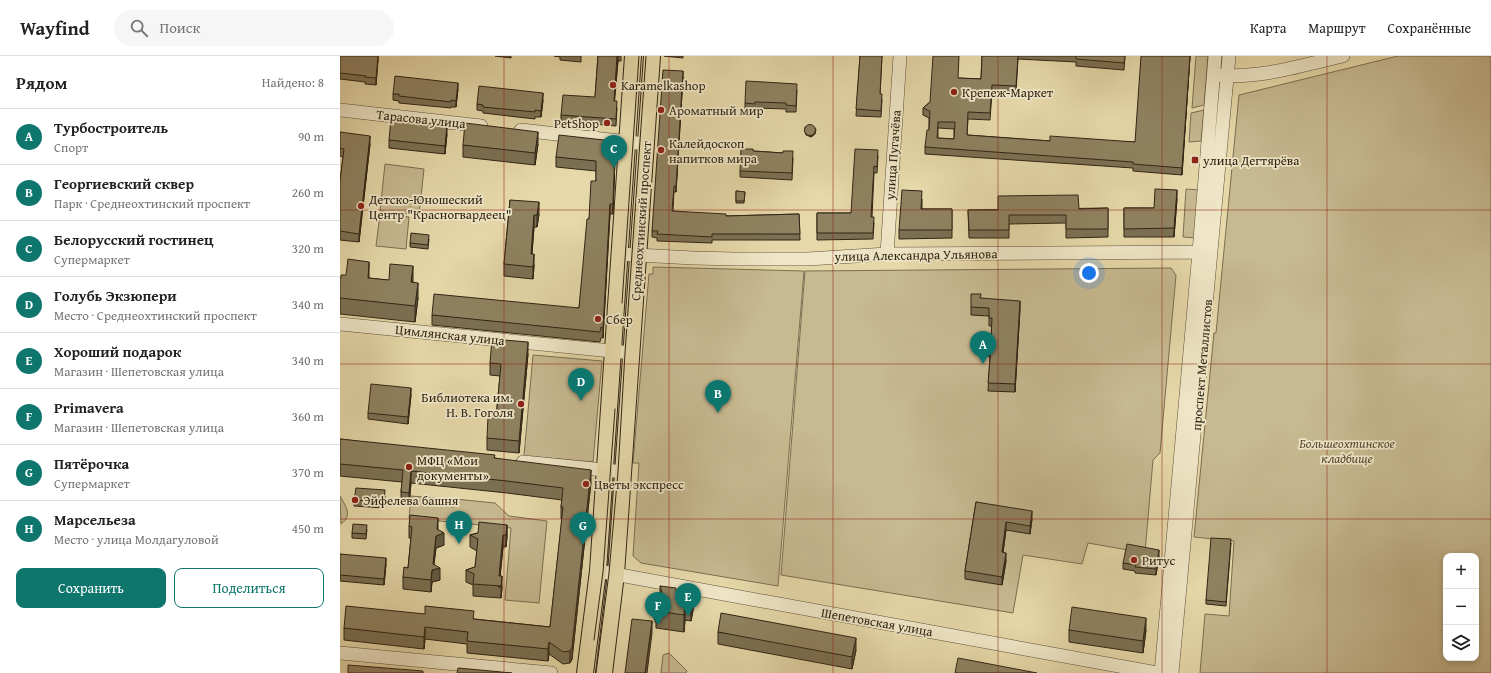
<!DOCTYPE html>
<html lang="ru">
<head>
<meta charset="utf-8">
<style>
	:root { --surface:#fff; --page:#f6f6f6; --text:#202124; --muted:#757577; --line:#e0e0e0; --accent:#0f766e }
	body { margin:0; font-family:"Gentium Book Plus",serif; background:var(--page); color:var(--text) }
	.controls { position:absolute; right:12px; bottom:12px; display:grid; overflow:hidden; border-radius:8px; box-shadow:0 2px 6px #0003 }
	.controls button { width:36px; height:36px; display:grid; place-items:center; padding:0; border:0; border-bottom:1px solid var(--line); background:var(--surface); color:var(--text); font:20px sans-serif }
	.you { position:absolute; left:749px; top:217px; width:14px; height:14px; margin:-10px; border:3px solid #fff; border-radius:50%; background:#1a73e8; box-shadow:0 0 0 6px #1a73e833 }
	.badge { display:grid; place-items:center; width:26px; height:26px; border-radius:50%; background:var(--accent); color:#fff; font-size:13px; font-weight:700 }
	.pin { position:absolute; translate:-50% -33px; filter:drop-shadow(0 1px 2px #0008) }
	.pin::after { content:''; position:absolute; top:21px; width:14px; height:12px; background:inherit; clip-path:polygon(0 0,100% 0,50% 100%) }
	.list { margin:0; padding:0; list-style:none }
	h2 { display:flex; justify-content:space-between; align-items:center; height:52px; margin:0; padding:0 16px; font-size:17px }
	h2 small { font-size:13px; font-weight:400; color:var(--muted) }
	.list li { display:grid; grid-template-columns:26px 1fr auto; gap:12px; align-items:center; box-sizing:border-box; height:56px; padding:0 16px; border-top:1px solid var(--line) }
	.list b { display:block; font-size:15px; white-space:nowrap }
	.list p { margin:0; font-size:13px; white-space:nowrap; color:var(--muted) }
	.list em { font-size:13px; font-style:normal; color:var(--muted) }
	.actions { display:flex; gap:8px; padding:12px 16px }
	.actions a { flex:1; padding:9px 0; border:1px solid var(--accent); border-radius:8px; text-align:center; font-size:14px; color:var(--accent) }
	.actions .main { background:var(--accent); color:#fff }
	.icon { flex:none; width:22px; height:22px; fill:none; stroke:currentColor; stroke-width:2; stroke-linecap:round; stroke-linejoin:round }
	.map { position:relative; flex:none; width:1151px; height:617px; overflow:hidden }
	header { display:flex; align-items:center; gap:24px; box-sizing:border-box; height:56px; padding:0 20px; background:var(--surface); border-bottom:1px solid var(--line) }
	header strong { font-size:19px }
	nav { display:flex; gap:22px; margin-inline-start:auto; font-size:14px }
	.search { width:280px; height:36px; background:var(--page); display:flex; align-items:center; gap:10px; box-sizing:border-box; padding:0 14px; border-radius:22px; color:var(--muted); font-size:15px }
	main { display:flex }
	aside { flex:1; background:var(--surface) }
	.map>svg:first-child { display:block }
</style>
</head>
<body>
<header>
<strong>Wayfind</strong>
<div class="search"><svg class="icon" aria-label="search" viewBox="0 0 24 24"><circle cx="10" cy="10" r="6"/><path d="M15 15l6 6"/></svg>Поиск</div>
<nav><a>Карта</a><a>Маршрут</a><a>Сохранённые</a></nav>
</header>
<main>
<aside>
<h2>Рядом<small>Найдено: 8</small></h2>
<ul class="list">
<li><span class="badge">A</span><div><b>Турбостроитель</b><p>Спорт</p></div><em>90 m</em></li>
<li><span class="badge">B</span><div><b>Георгиевский сквер</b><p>Парк · Среднеохтинский проспект</p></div><em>260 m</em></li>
<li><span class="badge">C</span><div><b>Белорусский гостинец</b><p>Супермаркет</p></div><em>320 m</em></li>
<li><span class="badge">D</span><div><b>Голубь Экзюпери</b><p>Место · Среднеохтинский проспект</p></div><em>340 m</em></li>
<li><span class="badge">E</span><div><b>Хороший подарок</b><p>Магазин · Шепетовская улица</p></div><em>340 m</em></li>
<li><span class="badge">F</span><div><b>Primavera</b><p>Магазин · Шепетовская улица</p></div><em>360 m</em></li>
<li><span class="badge">G</span><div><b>Пятёрочка</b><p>Супермаркет</p></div><em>370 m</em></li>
<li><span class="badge">H</span><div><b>Марсельеза</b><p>Место · улица Молдагуловой</p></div><em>450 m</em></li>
</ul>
<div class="actions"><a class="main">Сохранить</a><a>Поделиться</a></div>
</aside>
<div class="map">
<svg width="1151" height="617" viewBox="0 0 1151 617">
	<rect width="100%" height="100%" fill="#e6d8a9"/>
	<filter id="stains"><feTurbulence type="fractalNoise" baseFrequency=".005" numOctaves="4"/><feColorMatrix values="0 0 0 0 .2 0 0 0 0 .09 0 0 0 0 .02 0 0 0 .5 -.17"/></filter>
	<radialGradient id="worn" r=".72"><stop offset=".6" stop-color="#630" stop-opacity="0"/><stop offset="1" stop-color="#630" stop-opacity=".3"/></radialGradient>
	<path fill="#c7b990" stroke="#7c6e52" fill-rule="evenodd" d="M856 0H868L864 49 852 52Z
		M1058 0H1151V617H860L865 558 889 560 894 485 854 481 874 277H876L899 39ZM1106 500H1136V602H1106Z
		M864 54 861 85 849 86 851 57Z
		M45 108 84 113 79 159 40 155Z
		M846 133 859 134 856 182 843 181Z
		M40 158 69 161 66 193 36 190Z
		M313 211 464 215 438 530 301 507 293 500 299 407H293L309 218H313Z
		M831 212 836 219 820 397 813 404 805 497 748 487 742 508 683 499 673 557 441 519 465 215Z
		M193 299 262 305 253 406 184 400Z
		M0 440C6 451 13 459 1 468Z
		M71 440 95 442V449L114 451 115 443 155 447 169 460 207 465 199 547 165 544 171 472 69 462Z
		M329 597 347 615 346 617H321L323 599Z"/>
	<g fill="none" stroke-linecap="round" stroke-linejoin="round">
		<defs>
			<path id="minor" d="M879 19C921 23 962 9 1003 0
				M0 54 141 70
				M181 74 306 88
				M279 198 353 202 395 203H468L547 198 867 196
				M547 198 560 0
				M0 268 292 297
				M183 406 284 416
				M258 515 817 617
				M0 597 211 617
				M821 617 859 196 875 0
				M832 617 889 0"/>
			<path id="major" d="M245 617 258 515 293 0
				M264 617 276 518 312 0"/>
		</defs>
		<use href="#minor" stroke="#5e5139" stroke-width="14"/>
		<use href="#major" stroke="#302414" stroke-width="18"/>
		<use href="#minor" stroke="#efe6c7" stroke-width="13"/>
		<use href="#major" stroke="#e6d8a9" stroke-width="16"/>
		<path stroke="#302414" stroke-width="1" d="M282 247 299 0
			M254 584 263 516 275 353
			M256 617 269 517 278 416 285 297 306 0"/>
	</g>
	<path fill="#7b7053" stroke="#302414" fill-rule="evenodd" d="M0 0 38 4 36 29 25 28V26L0 23Z
		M155 0H171V2Z
		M214 0H241V6L220 4V1Z
		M258 0H281V5H278L274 45 277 52 276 70 221 65V59L255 41Z
		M324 0H343V2Z
		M520 0H542L540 38 542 44 541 61 516 60Z
		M642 0H785L784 14 736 10V6L678 3 676 37 652 36 650 64 628 63 627 79 710 85 795 86 850 0 842 119 793 115V112L585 98V91L589 74V62L583 59V52L618 22 641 23ZM598 72 614 73V83L598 82Z
		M343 21 336 136H334L333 155 386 160 459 158 460 184H372V187L317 185V182L312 181V175Z
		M118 33 116 51H111V52L59 47V45L53 44V38Z
		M457 34 456 56H446V53L415 52V54H405V47Z
		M203 44 201 61H195V63L143 57V55L137 54V48Z
		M465 71 476 73 475 78 471 81 466 79 465 76Z
		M0 76 30 88 19 186 0 184V125L3 101 0 100Z
		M107 78 105 98 49 92V84Z
		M198 88 195 109 123 101V89Z
		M273 91 275 101 273 158H270L263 282H261L260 286 92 269V259L239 252 249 163 256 125V115L216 111V101Z
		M413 95 443 97 453 102 452 124 400 121V115Z
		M538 100 537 117H534L532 161 534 167 533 183 477 184V157H511Z
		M396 135 405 136 404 147H396Z
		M582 143V153H612V182L559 183V174Z
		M837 143 834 181H784V152H814Z
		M170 144 199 158 197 171H194L192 198 194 210 193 223 164 220V208Z
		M768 152V181L726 182V167L669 168V182H629L628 154Z
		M89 183 88 193 70 191V187Z
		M0 222H29L72 227 78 242 75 266 0 258Z
		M641 242 680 253 675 336 648 335 650 300H646V292L651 283 652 270H649V260L631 259V251Z
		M188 298 179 397 147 394V382L156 362 160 320 150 319V307Z
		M71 339 68 368 28 363V357Z
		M0 383 155 402 251 426 232 603 230 607 223 608 209 598 208 605 127 597V588L85 583 84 593 4 584V572L134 563 210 571 222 463H221V451L222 444 167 437 71 427 69 449 61 448V436L62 426 0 420Z
		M45 440 44 452 14 450V444Z
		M636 446 692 463 690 478 666 474 663 496 666 505 662 529 625 523V515Z
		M167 469V481L166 491H163L160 520 162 532 161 542 133 540V529L126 526V514L135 511 137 495 130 491V479Z
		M69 470 98 474 104 489 96 492 94 508 100 524 92 526 91 536 63 533V521L68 512 71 482H69Z
		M27 473 26 483 12 482V477Z
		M891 487 886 550 866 548V544Z
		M0 498 46 508 44 529 0 525Z
		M819 500 816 519 795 517V515L783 513V507Z
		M320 530 336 535 353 538V554L351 565 345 564 344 576 316 572V567L313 560V543L320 541Z
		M729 574H806L803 597 729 586Z
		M378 576 516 594 512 613 378 588Z"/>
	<path fill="#645b44" stroke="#302414" d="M38 0V4L36 29V22Z
		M278 0V5L274 52V45Z
		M850 0 842 119V112Z
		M343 15V21L336 136V130Z
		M118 27V33L116 51V45Z
		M203 37V44L201 61V55Z
		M107 69V78L105 98V90Z
		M198 76V88L195 109V97Z
		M475 76V78L471 81V79Z
		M30 80V88L19 186V178Z
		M275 91V101L273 158V148Z
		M837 134V143L834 181V172Z
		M199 146V158L197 171V159Z
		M270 148V158L263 282V272Z
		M194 159V171L191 210V198Z
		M194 198V210L193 223V211Z
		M29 206V221L28 237V222Z
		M73 210V226L71 242V226Z
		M78 227V242L75 266V250Z
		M680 245V253L675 336V328Z
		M188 286V298L179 397V385Z
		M71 332V339L68 368V361Z
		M251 414V426L232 603 230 607V595Z
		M71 415V427L69 449V437Z
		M692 455V463L690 478V470Z
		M98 462V474L104 477V489L96 492 93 514 100 512V524L92 526 91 536V524Z
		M666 466V474L662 504V496Z
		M167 469V481L166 491V479Z
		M163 479V491L159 532V520Z
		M819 494V500L816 519V513Z
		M666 497V505L662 529V521Z
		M46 502V508L44 529V523Z
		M162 520V532L161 542V530Z
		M353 538V554L351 565V548Z
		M345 548V564L344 576V559Z
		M806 562V574L803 597V585Z
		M312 565V577L307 617H305Z
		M85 571V583L84 593V581Z
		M516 582V594L512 613V601Z
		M209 586V598L208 605V593Z"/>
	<path fill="#8f8261" stroke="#302414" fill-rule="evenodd" d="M0 0H38L36 22 25 21 26 20 0 17Z
		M258 0H277L274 45H277L276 63 221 59 223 39 255 41Z
		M520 0H542L540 38H542L541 55 516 53Z
		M593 0H619L618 22 641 23 642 0H678L676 30 652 29 650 57 628 56 627 79 710 85V80L795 86 801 0H850L842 112 793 108V106L585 91 587 74H589L590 55 583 52 590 46ZM598 66H615L614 83 597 82Z
		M736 0H785L784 7 736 3Z
		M323 14 343 15 336 130H334L332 155 386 158V160L459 158 460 178H372V181L317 178 318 175H312Z
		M55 20 118 27 116 45 111 44V46L59 40V38H53Z
		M406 25 457 28 456 50 446 49V47L415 46V48L405 47Z
		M139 30 203 37 201 55 195 54V56L143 51V49L137 48Z
		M51 63 107 69 105 90 49 84Z
		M125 67 198 76 195 97 123 89Z
		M464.5 74a5.5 5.5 0 1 1 11 0a5.5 5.5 0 1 1-11 0Z
		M0 76 30 80 19 178 0 175V125L4 93 0 92Z
		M219 79 273 85V91H275L273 148H270L263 272 261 271 260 276 92 259 94 238 239 252 247 163H249L251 125H256V105L216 101Z
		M401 93H413V95L443 97V95H453L452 117 400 115Z
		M515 93 538 94 537 111 534 110 531 161H534L533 177H477V157H511Z
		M815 133 837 134 834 172 784 173V152H814Z
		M562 134 582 135 581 153H612V174H559Z
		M396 135 405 136 404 145H396Z
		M738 139 739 153 768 152V173H726V159H669V174H629L628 154H658V140Z
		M170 144 199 146 197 159H194L191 198H194L193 211 164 208Z
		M71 177 89 179 88 189 70 187Z
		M8 203 29 206 28 222 49 224 50 208 73 210 71 226 78 227 75 250 0 242V222H1V219H6Z
		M631 238H641L640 242 680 245 675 328 648 327 651 292H646V283H651L652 262H649V252L631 251Z
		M152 283 188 286 179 385 147 382 148 361 156 362 161 308 150 307Z
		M31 328 71 332 68 361 28 357Z
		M0 383 155 399 154 402 251 414 232 591 230 595 223 596 209 586 208 593 127 585 128 576 85 571 84 581 4 572 6 550 85 558V550L134 555 133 563 210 571 223 451H221L223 432 167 425 71 415 69 437 61 436 63 414 0 408Z
		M16 432 45 434 44 446 14 444Z
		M636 446 692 455 690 470 666 466 662 496 666 497 662 521 625 515Z
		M70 459 98 462 97 473 104 477 96 480 93 508 100 512 92 514 91 524 63 521 64 511 68 512 72 471 69 470Z
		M139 466 167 469 166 479H163L159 520H162L161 530 133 528 134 518 126 514 135 511 138 483 130 479 138 477Z
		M13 468 27 469 26 478 12 477Z
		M871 482 891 483 886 546 866 544Z
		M787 488 819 494 816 513 795 511 796 509 783 507Z
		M0 498 46 502 44 523 0 519Z
		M320 530 336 532V535L353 538 351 548H345L344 559 316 555 317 552 313 543 323 539Z
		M732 551 806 562 803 585 729 574Z
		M381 557 516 582 512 601 378 576Z
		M292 563 312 565 305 617H285Z
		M618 602 697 617H615Z
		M8 609 83 615V617H8Z
		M118 612 172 617H117Z"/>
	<path fill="none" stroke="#8f2418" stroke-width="1" stroke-opacity="0.55" d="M164 0V617M329 0V617M493 0V617M658 0V617M822 0V617M987 0V617M0 154H1151M0 308H1151M0 463H1151"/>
	<g fill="#8f2418" stroke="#efe6c7" stroke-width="1.5">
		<circle cx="273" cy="29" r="4"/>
		<circle cx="614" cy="36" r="4"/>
		<circle cx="321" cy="54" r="4"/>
		<circle cx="267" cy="67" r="4"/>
		<circle cx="321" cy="94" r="4"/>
		<rect x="851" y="100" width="8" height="8" rx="2"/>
		<circle cx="21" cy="150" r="4"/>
		<circle cx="258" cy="263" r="4"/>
		<circle cx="181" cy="348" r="4"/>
		<circle cx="69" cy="411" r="4"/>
		<circle cx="246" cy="428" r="4"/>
		<circle cx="15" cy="444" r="4"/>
		<circle cx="794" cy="504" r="4"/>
	</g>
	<g text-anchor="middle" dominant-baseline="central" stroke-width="3.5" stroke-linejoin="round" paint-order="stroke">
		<g font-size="13" fill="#302414" stroke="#efe6c7" text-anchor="start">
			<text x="281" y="29">Karamelkashop</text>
			<text x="622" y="36">Крепеж-Маркет</text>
			<text x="329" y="54">Ароматный мир</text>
			<text x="259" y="67" text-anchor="end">PetShop</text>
			<text x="329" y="87">Калейдоскоп<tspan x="329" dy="15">напитков мира</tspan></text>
			<text x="863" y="104">улица Дегтярёва</text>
			<text x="29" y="143">Детско-Юношеский<tspan x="29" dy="15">Центр "Красногвардеец"</tspan></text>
			<text x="266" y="263">Сбер</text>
			<text x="173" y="341" text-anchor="end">Библиотека им.<tspan x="173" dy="15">Н. В. Гоголя</tspan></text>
			<text x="77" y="404">МФЦ «Мои<tspan x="77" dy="15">документы»</tspan></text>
			<text x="254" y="428">Цветы экспресс</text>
			<text x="23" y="444">Эйфелева башня</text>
			<text x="802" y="504">Ритус</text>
		</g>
		<g font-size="13" fill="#302414" stroke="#efe6c7">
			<text transform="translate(81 63) rotate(6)">Тарасова улица</text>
			<text transform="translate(553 99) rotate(-86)">улица Пугачёва</text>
			<text transform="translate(301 165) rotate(-86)">Среднеохтинский проспект</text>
			<text transform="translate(576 199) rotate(-1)">улица Александра Ульянова</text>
			<text transform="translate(110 279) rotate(6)">Цимлянская улица</text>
			<text transform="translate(862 309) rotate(-85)">проспект Металлистов</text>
			<text transform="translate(537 566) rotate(10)">Шепетовская улица</text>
		</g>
		<g font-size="13" font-style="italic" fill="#564933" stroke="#efe6c7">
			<text x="1007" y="387">Большеохтинское<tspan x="1007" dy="15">кладбище</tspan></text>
		</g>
	</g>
	<rect width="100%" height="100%" filter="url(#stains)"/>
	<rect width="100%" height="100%" fill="url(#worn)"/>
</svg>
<div class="controls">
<button>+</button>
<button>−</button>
<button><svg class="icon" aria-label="layers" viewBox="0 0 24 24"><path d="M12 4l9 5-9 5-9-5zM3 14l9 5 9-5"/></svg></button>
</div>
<div class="you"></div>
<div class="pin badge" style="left:643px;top:308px">A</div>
<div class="pin badge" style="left:378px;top:357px">B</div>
<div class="pin badge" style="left:274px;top:112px">C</div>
<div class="pin badge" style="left:241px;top:345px">D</div>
<div class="pin badge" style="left:348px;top:560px">E</div>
<div class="pin badge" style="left:318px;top:569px">F</div>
<div class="pin badge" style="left:243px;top:489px">G</div>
<div class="pin badge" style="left:119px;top:488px">H</div>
</div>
</main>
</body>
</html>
